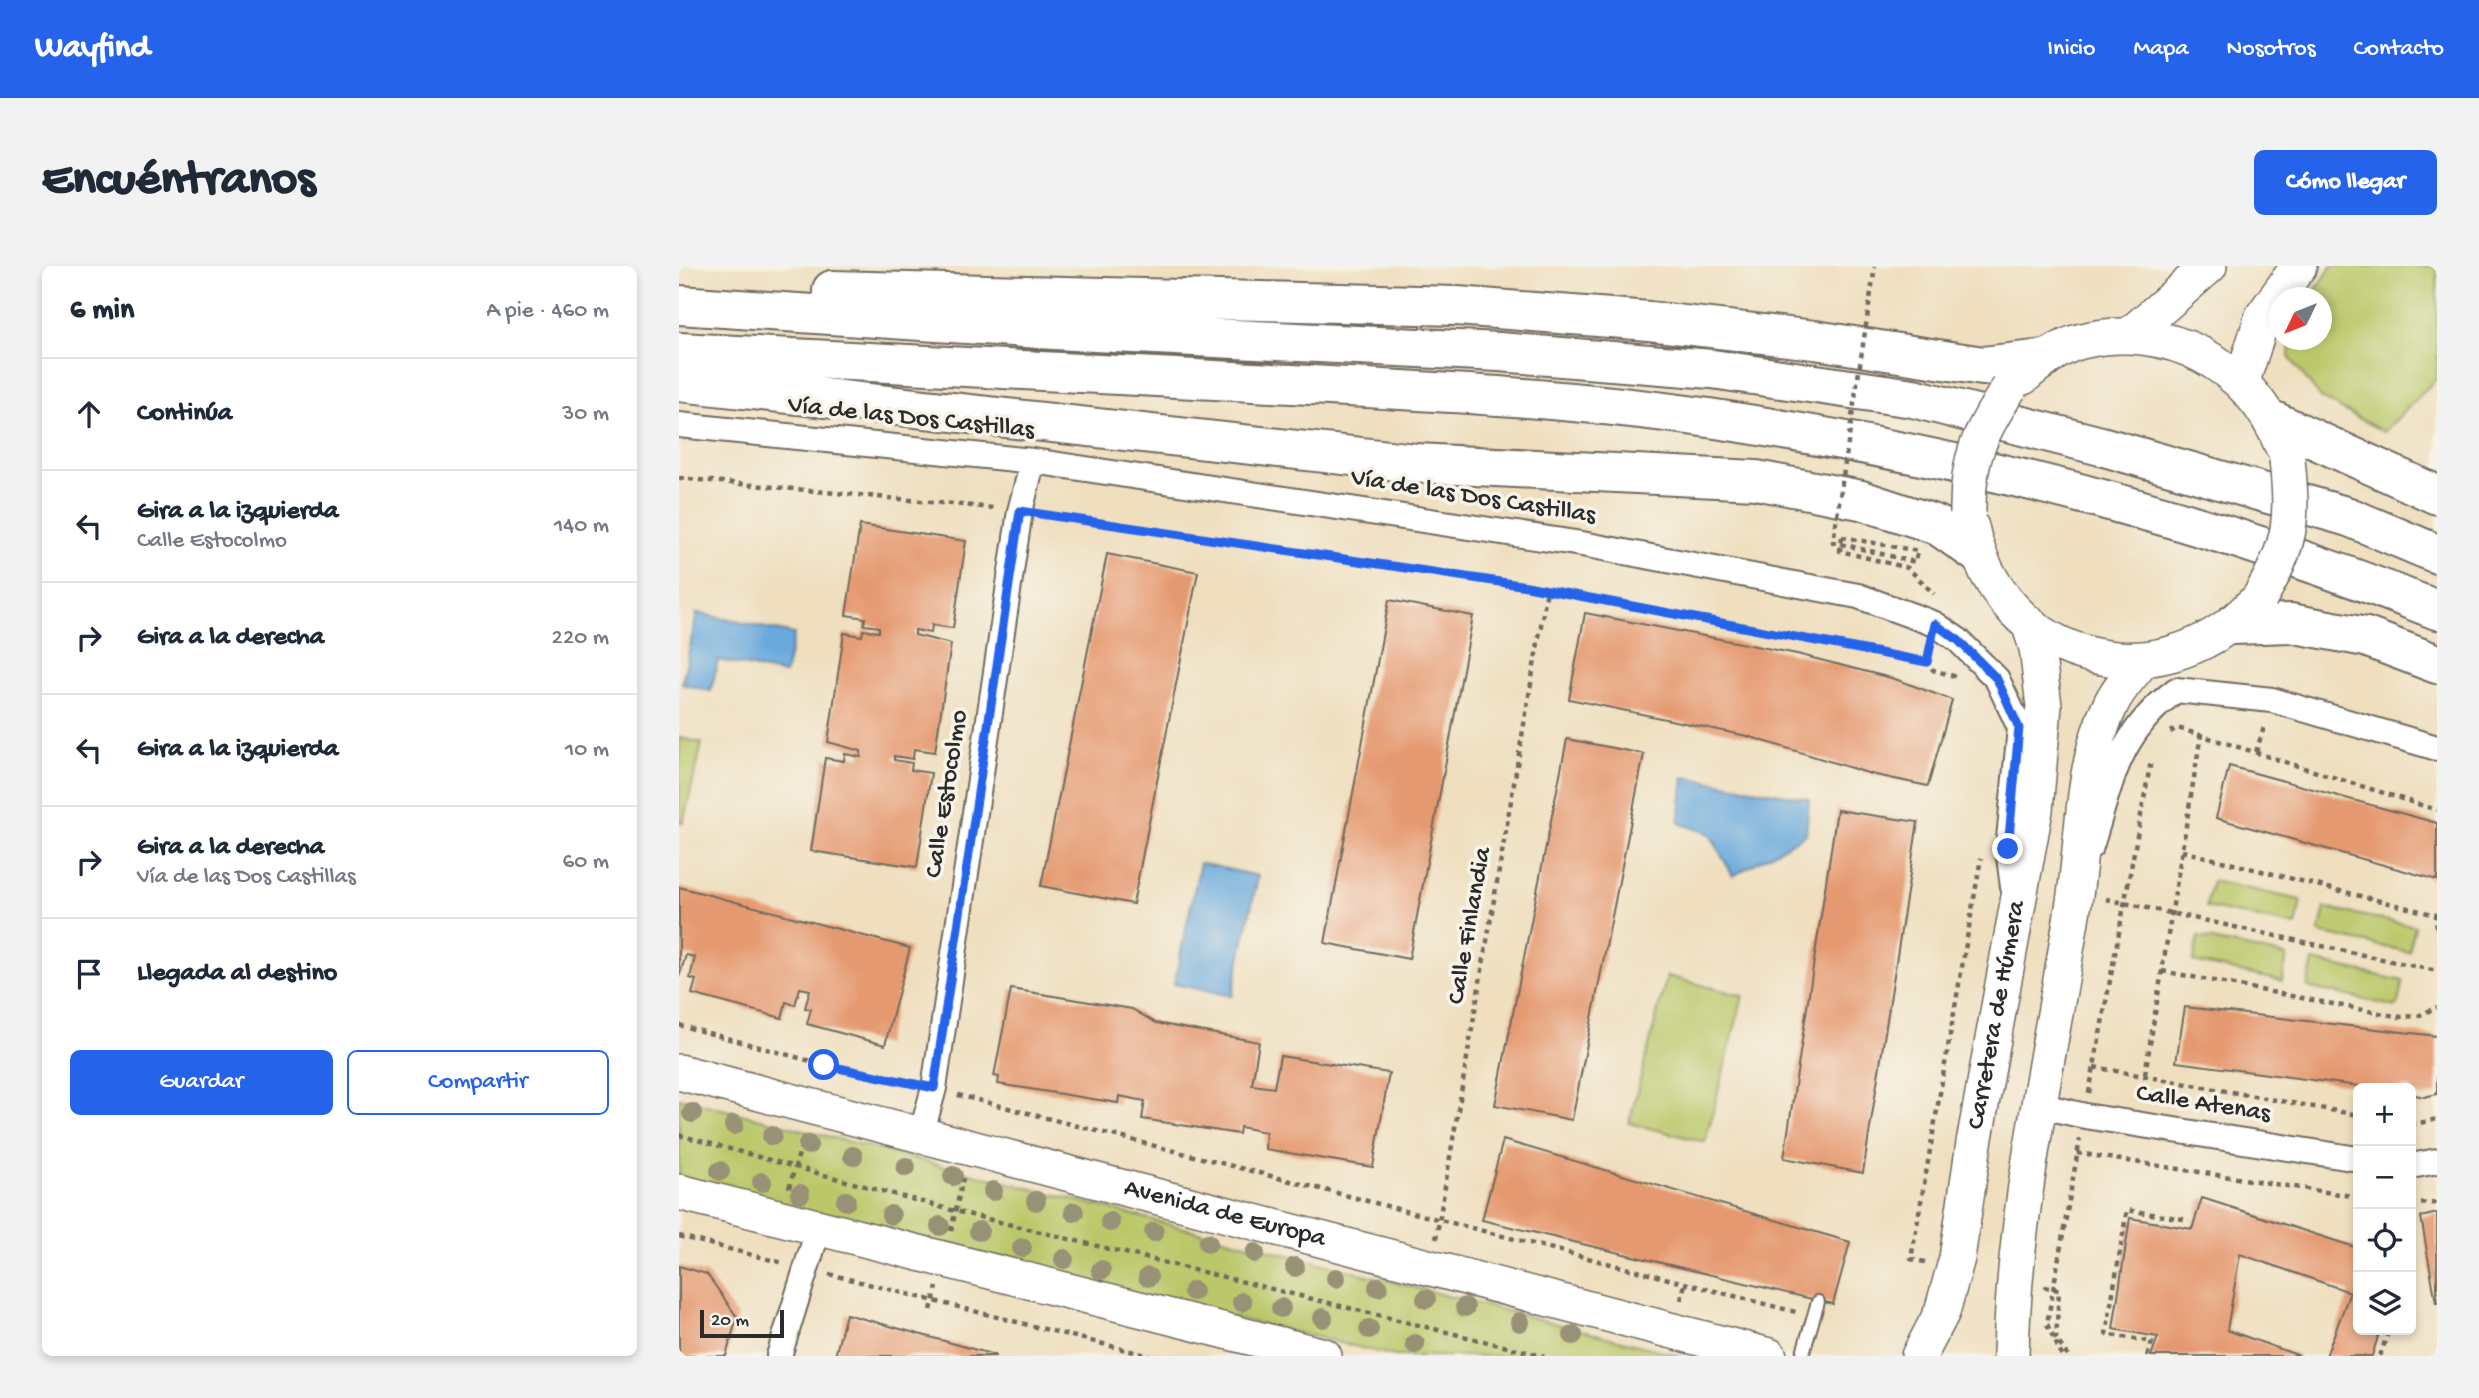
<!DOCTYPE html>
<html lang="es">
<head>
<meta charset="utf-8">
<style>
	:root { --surface:#fff; --page:#f2f2f3; --text:#1f2937; --muted:#747a83; --line:#e0e1e3; --accent:#2563eb }
	body { margin:0; font-family:"Gochi Hand",sans-serif; background:var(--page); color:var(--text) }
	.controls { position:absolute; right:21px; bottom:21px; display:grid; overflow:hidden; border-radius:10px; box-shadow:0 4px 10px #0003 }
	.controls button { width:63px; height:63px; display:grid; place-items:center; padding:0; border:0; border-bottom:2px solid var(--line); background:var(--surface); color:var(--text); font:35px sans-serif }
	.compass { position:absolute; left:1590px; top:21px; width:63px; height:63px; border-radius:50%; background:var(--surface); box-shadow:0 4px 10px #0003; rotate:227deg }
	.scale { position:absolute; left:21px; bottom:18px; width:84px; box-sizing:border-box; padding-left:7px; border:4px solid #2b2b2b; border-top:0; font-size:19px; line-height:24px; white-space:nowrap; color:#2b2b2b; -webkit-text-stroke:5px #f7f3e8; paint-order:stroke }
	.stop { position:absolute; width:21px; height:21px; margin:-16px; border:5px solid #2563eb; border-radius:50%; background:#fff }
	.stop.end { background:#2563eb; border-color:#fff; box-shadow:0 2px 7px #0008 }
	.list { margin:0; padding:0; list-style:none }
	h2 { display:flex; justify-content:space-between; align-items:center; height:91px; margin:0; padding:0 28px; font-size:30px }
	h2 small { font-size:23px; font-weight:400; color:var(--muted) }
	.list li { display:grid; grid-template-columns:46px 1fr auto; gap:21px; align-items:center; box-sizing:border-box; height:112px; padding:0 28px; border-top:2px solid var(--line) }
	.list b { display:block; font-size:26px; white-space:nowrap }
	.list p { margin:0; font-size:23px; white-space:nowrap; color:var(--muted) }
	.list em { font-size:23px; font-style:normal; color:var(--muted) }
	.actions { display:flex; gap:14px; padding:21px 28px }
	.actions a { flex:1; padding:16px 0; border:2px solid var(--accent); border-radius:10px; text-align:center; font-size:24px; color:var(--accent) }
	.actions .main { background:var(--accent); color:#fff }
	.icon { flex:none; width:38px; height:38px; fill:none; stroke:currentColor; stroke-width:2; stroke-linecap:round; stroke-linejoin:round }
	.map { position:relative; flex:none; width:1758px; height:1090px; overflow:hidden; border-radius:10px }
	header { display:flex; align-items:center; gap:42px; box-sizing:border-box; height:98px; padding:0 35px; background:var(--accent); color:#fff }
	header strong { font-size:33px }
	nav { display:flex; gap:38px; margin-inline-start:auto; font-size:24px }
	.intro { display:flex; align-items:center; justify-content:space-between; box-sizing:border-box; height:168px; padding:0 42px }
	h1 { margin:0; font-size:49px }
	.button { padding:18px 32px; border-radius:10px; background:var(--accent); color:#fff; font-size:24px; font-weight:700 }
	main { display:flex; gap:42px; padding:0 42px }
	aside { flex:1; background:var(--surface); border-radius:10px; box-shadow:0 4px 10px #0003 }
	.map>svg:first-child { display:block }
</style>
</head>
<body>
<header>
<strong>Wayfind</strong>
<nav><a>Inicio</a><a>Mapa</a><a>Nosotros</a><a>Contacto</a></nav>
</header>
<div class="intro"><h1>Encuéntranos</h1><a class="button">Cómo llegar</a></div>
<main>
<aside>
<h2>6 min<small>A pie · 460 m</small></h2>
<ul class="list">
<li><svg class="icon" aria-label="ahead" viewBox="0 0 24 24"><path d="M12 20V5M6 11l6-6 6 6"/></svg><div><b>Continúa</b></div><em>30 m</em></li>
<li><svg class="icon" aria-label="left" viewBox="0 0 24 24"><path d="M17 20v-9H6M10 6l-5 5 5 5"/></svg><div><b>Gira a la izquierda</b><p>Calle Estocolmo</p></div><em>140 m</em></li>
<li><svg class="icon" aria-label="right" viewBox="0 0 24 24"><path d="M7 20v-9h11M14 6l5 5-5 5"/></svg><div><b>Gira a la derecha</b></div><em>220 m</em></li>
<li><svg class="icon" aria-label="left" viewBox="0 0 24 24"><path d="M17 20v-9H6M10 6l-5 5 5 5"/></svg><div><b>Gira a la izquierda</b></div><em>10 m</em></li>
<li><svg class="icon" aria-label="right" viewBox="0 0 24 24"><path d="M7 20v-9h11M14 6l5 5-5 5"/></svg><div><b>Gira a la derecha</b><p>Vía de las Dos Castillas</p></div><em>60 m</em></li>
<li><svg class="icon" aria-label="arrive" viewBox="0 0 24 24"><path d="M6 21V4h12l-3 4 3 4H6"/></svg><div><b>Llegada al destino</b></div></li>
</ul>
<div class="actions"><a class="main">Guardar</a><a>Compartir</a></div>
</aside>
<div class="map">
<svg width="1758" height="1090" viewBox="0 0 1758 1090">
	<rect width="100%" height="100%" fill="#f7f3e8"/>
	<filter id="ink" filterUnits="userSpaceOnUse"><feTurbulence type="fractalNoise" baseFrequency=".0143" numOctaves="2"/><feDisplacementMap in="SourceGraphic" scale="14" xChannelSelector="R" yChannelSelector="G"/><feConvolveMatrix kernelMatrix="1 2 1 2 8 2 1 2 1" color-interpolation-filters="sRGB"/></filter>
	<filter id="wash" filterUnits="userSpaceOnUse"><feTurbulence type="fractalNoise" baseFrequency=".00686" numOctaves="4" result="noise"/><feDisplacementMap in="SourceGraphic" scale="28" xChannelSelector="R" yChannelSelector="G"/><feGaussianBlur stdDeviation="1.57" result="paint"/><feColorMatrix in="noise" values="0 0 0 0 0 0 0 0 0 0 0 0 0 0 0 0 0 1.4 0 .05"/><feComposite in="paint" operator="in"/></filter>
	<g filter="url(#wash)">
		<rect width="100%" height="100%" fill="#efdfbf"/>
		<path fill="#bbc86a" stroke="#737a4a" stroke-width="2" d="M1653 0H1758V112L1705 166 1642 132 1610 91 1611 74H1643V32L1632 31Z
			M0 472 23 477 4 557 0 556Z
			M1533 615 1622 634 1617 660 1527 641Z
			M1646 642 1736 660 1730 686 1640 667Z
			M1519 671 1608 690 1603 715 1514 696Z
			M1634 695 1724 715 1718 741 1628 721Z
			M988 710 1064 730 1026 876 950 857Z
			M0 832 1002 1090H716L23 925 0 919Z"/>
		<path fill="#69a9dc" stroke="#4a6a84" stroke-width="2" d="M18 347 115 368 106 408 39 394 32 425 3 418Z
			M1005 511 1130 533 1127 568 1054 610 1031 568 1000 557Z
			M521 597 579 610 553 730 495 718Z"/>
		<g id="blocks">
			<path fill="#e59970" d="M181 259 287 275 274 362 253 359 252 367 236 364V369L272 378 256 486 235 483 234 493 215 490V494L233 497 232 504 252 507 238 601 132 585 146 492 165 495 166 488 182 491V485L149 476 165 367 183 370 184 364 200 366V361L185 359 186 352 167 349Z
				M428 288 519 306 454 638 362 620Z
				M710 334 794 350 730 693 646 677Z
				M906 347 1118 388 1216 413 1273 434 1249 520 1192 508 1068 470 890 433Z
				M888 473 965 488 893 854 816 839Z
				M1550 500 1758 557V614L1537 552Z
				M1158 544 1239 556 1184 907 1105 892Z
				M0 621 231 682 206 779 128 758 132 743 126 742 131 724 121 722 116 739 107 736 103 752 13 728 17 714 11 712 16 691 7 689 0 711Z
				M332 723 453 743 477 757 580 776 573 819 595 822 601 790 710 807 694 901 586 883 587 866 561 861 560 868 463 853 466 835 440 830 439 837 319 818 320 811 315 810Z
				M1506 741 1758 770V828L1745 831 1732 828V822H1695L1497 796Z
				M824 874 1171 976 1154 1038 803 954Z
				M1523 932 1679 982V1064H1701L1693 1090H1647L1671 1026 1561 988 1548 1064 1621 1090H1472L1479 1071 1434 1063 1451 952 1513 963Z
				M1758 947V1037H1757L1742 951Z
				M0 1000 28 1008 58 1051 47 1090H0Z
				M167 1048 316 1089V1090H156Z"/>
		</g>
	</g>
	<g filter="url(#ink)">
		<use href="#blocks" fill-opacity="0" stroke="#706a5f" stroke-width="2"/>
		<g fill="none" stroke-linecap="round" stroke-linejoin="round">
			<defs>
				<path id="lane" d="M1123 1090 1139 1036"/>
				<path id="street" d="M0 159 354 195 903 278 1179 330 1256 358 1279 374 1318 413 1341 462 1329 583 1334 621
					M1412 580C1433 514 1438 469 1497 424L1593 434 1758 482
					M1359 839 1406 850 1679 893
					M242 869 255 822 341 245 354 195
					M1732 900 1758 895
					M100 1090 139 964"/>
				<g id="secondary">
					<path d="M1451 69 1530 0"/>
					<path d="M1344 111C1360 97 1381 80 1403 75 1489 55 1571 98 1603 179"/>
					<path d="M1563 115 1584 50 1620 0"/>
					<path d="M1292 261C1322 396 1477 438 1573 339"/>
					<path id="s1" d="M0 806 1090 1090"/>
					<path d="M0 926 645 1090"/>
					<path id="s2" d="M1240 1090 1263 1046 1278 992 1295 877 1356 544 1365 440 1358 382 1351 360"/>
					<path d="M1332 1090C1335 935 1373 782 1396 629 1405 566 1403 496 1432 438 1439 422 1453 408 1463 395"/>
				</g>
				<path id="highway" d="M153 24 778 40 970 55 1136 74 1304 100 1365 93
					M0 39 376 64 820 86 1033 103 1234 132 1422 180 1670 251 1758 288
					M0 86C191 96 383 106 574 116 726 124 879 130 1030 152 1278 189 1526 251 1758 344
					M0 116 737 197 1077 214 1182 234 1258 259 1298 287
					M1593 154 1758 229
					M1553 359 1611 357 1687 371 1758 398"/>
			</defs>
			<use href="#lane" stroke="#706a5f" stroke-width="16"/>
			<use href="#street" stroke="#706a5f" stroke-width="28"/>
			<use href="#secondary" stroke="#706a5f" stroke-width="38"/>
			<use href="#highway" stroke="#706a5f" stroke-width="42"/>
			<path stroke="#706a5f" stroke-width="4.5" stroke-dasharray="5 5" stroke-linecap="butt" d="M0 212 315 242
				M365 248 848 320 1248 396
				M1163 271 1161 285 1229 302 1255 328
				M1250 384 1248 396 1254 404 1278 411
				M1491 466 1499 462 1758 544
				M1577 486 1586 458
				M1503 585 1757 649 1758 666
				M1427 633 1758 705
				M1483 705 1721 751 1739 750 1758 741
				M0 759 146 799 230 817
				M1415 801 1679 849
				M1466 808 1522 469
				M1410 827 1472 495
				M279 829 1117 1046
				M1732 859 1758 853
				M0 869 276 945 865 1090
				M1398 887 1679 931
				M110 922 125 870
				M1732 938 1758 937
				M272 965 284 912
				M0 970 104 997
				M757 973 868 324
				M1246 996 1232 993 1302 592
				M150 1008 471 1090
				M1365 1021 1380 1024 1377 1073 1389 1090
				M1002 1034 1006 1018
				M252 1044 258 1021
				M1383 1090 1368 1058 1401 873
				M1468 1090 1473 1076 1427 1068 1448 944 1510 954
				M1701 1090 1710 1064"/>
			<use href="#lane" stroke="#fff" stroke-width="12"/>
			<use href="#street" stroke="#fff" stroke-width="24"/>
			<use href="#secondary" stroke="#fff" stroke-width="35"/>
			<use href="#highway" stroke="#fff" stroke-width="38"/>
			<defs>
				<path id="secondary-bridge" d="M1289 247C1288 192 1301 167 1330 122
					M1581 331C1613 277 1614 254 1608 193"/>
			</defs>
			<use href="#secondary-bridge" stroke="#706a5f" stroke-width="38" stroke-linecap="butt"/>
			<path stroke="#706a5f" stroke-width="4.5" stroke-dasharray="5 5" stroke-linecap="butt" d="M1163 271 1239 285 1236 296 1154 276 1196 0"/>
			<use href="#secondary-bridge" stroke="#fff" stroke-width="35"/>
		</g>
		<g fill="#979176">
			<circle cx="13" cy="847" r="10"/>
			<circle cx="55" cy="859" r="10"/>
			<circle cx="93" cy="870" r="10"/>
			<circle cx="129" cy="879" r="10"/>
			<circle cx="174" cy="890" r="10"/>
			<circle cx="227" cy="901" r="10"/>
			<circle cx="41" cy="905" r="10"/>
			<circle cx="274" cy="910" r="10"/>
			<circle cx="83" cy="916" r="10"/>
			<circle cx="314" cy="925" r="10"/>
			<circle cx="121" cy="928" r="10"/>
			<circle cx="167" cy="935" r="10"/>
			<circle cx="357" cy="935" r="10"/>
			<circle cx="395" cy="946" r="10"/>
			<circle cx="212" cy="949" r="10"/>
			<circle cx="431" cy="956" r="10"/>
			<circle cx="261" cy="960" r="10"/>
			<circle cx="300" cy="965" r="10"/>
			<circle cx="475" cy="966" r="10"/>
			<circle cx="529" cy="977" r="10"/>
			<circle cx="343" cy="982" r="10"/>
			<circle cx="576" cy="987" r="10"/>
			<circle cx="385" cy="993" r="10"/>
			<circle cx="616" cy="1001" r="10"/>
			<circle cx="422" cy="1004" r="10"/>
			<circle cx="469" cy="1011" r="10"/>
			<circle cx="657" cy="1012" r="10"/>
			<circle cx="699" cy="1021" r="10"/>
			<circle cx="514" cy="1025" r="10"/>
			<circle cx="747" cy="1033" r="10"/>
			<circle cx="563" cy="1036" r="10"/>
			<circle cx="786" cy="1041" r="10"/>
			<circle cx="602" cy="1042" r="10"/>
			<circle cx="644" cy="1052" r="10"/>
			<circle cx="841" cy="1056" r="10"/>
			<circle cx="690" cy="1063" r="10"/>
			<circle cx="894" cy="1069" r="10"/>
			<circle cx="736" cy="1078" r="10"/>
		</g>
	</g>
	<g fill="none" stroke-linecap="round" stroke-linejoin="round" filter="url(#ink)">
		<path stroke="#2563eb" stroke-width="9" d="M145 799 255 822 341 245 848 320 1248 396 1256 358 1279 374 1318 413 1340 462 1329 583"/>
	</g>
	<g text-anchor="middle" dominant-baseline="central" stroke-width="7" stroke-linejoin="round" paint-order="stroke">
		<g font-size="26" fill="#2b2b2b" stroke="#f7f3e8">
			<text transform="translate(232 153) rotate(6)">Vía de las Dos Castillas</text>
			<text transform="translate(794 232) rotate(9)">Vía de las Dos Castillas</text>
			<text transform="translate(269 528) rotate(-81)">Calle Estocolmo</text>
			<text transform="translate(792 660) rotate(-80)">Calle Finlandia</text>
			<text stroke="none"><textPath href="#s2" startOffset="352">Carretera de Húmera</textPath></text>
			<text transform="translate(1524 839) rotate(9)">Calle Atenas</text>
			<text stroke="none"><textPath href="#s1" startOffset="564">Avenida de Europa</textPath></text>
		</g>
	</g>
</svg>
<div class="controls">
<button>+</button>
<button>−</button>
<button><svg class="icon" aria-label="locate" viewBox="0 0 24 24"><circle cx="12" cy="12" r="6"/><path d="M12 2v4M12 18v4M2 12h4M18 12h4"/></svg></button>
<button><svg class="icon" aria-label="layers" viewBox="0 0 24 24"><path d="M12 4l9 5-9 5-9-5zM3 14l9 5 9-5"/></svg></button>
</div>
<svg class="compass" viewBox="-18 -18 36 36"><path d="M0-13l5 13h-10z" fill="#e53935"/><path d="M0 13l5-13h-10z" fill="#747a83"/></svg>
<div class="scale">20 m</div>
<div class="stop" style="left:145px;top:799px"></div>
<div class="stop end" style="left:1329px;top:583px"></div>
</div>
</main>
</body>
</html>
